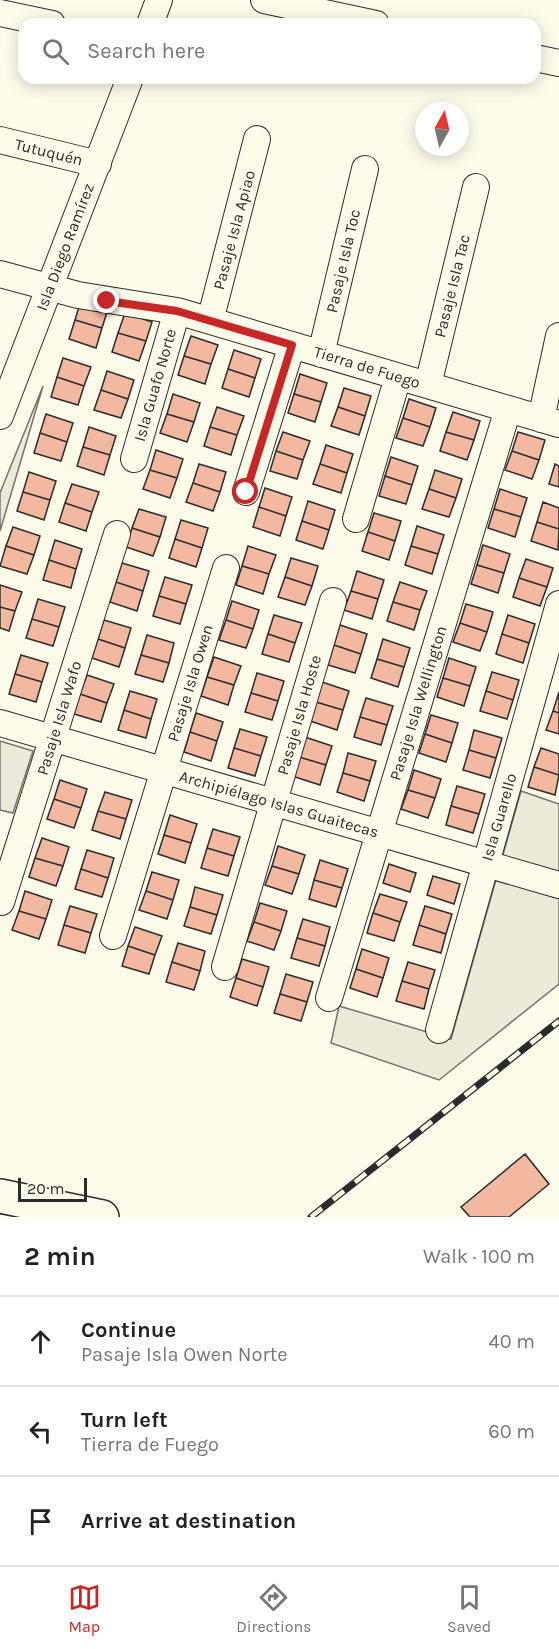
<!DOCTYPE html>
<html lang="en">
<head>
<meta charset="utf-8">
<style>
	:root { --surface:#fff; --page:#f6f6f6; --text:#222; --muted:#767676; --line:#e0e0e0; --accent:#c62828 }
	body { margin:0; font-family:Karla,sans-serif; background:var(--page); color:var(--text) }
	.compass { position:absolute; left:415px; top:102px; width:54px; height:54px; border-radius:50%; background:var(--surface); box-shadow:0 3px 15px #0003; rotate:8deg }
	.scale { position:absolute; left:18px; bottom:15px; width:69px; box-sizing:border-box; padding-left:6px; border:3px solid #2b2b2b; border-top:0; font-size:16px; line-height:21px; white-space:nowrap; color:#2b2b2b; -webkit-text-stroke:4px #fdfbea; paint-order:stroke }
	.stop { position:absolute; width:18px; height:18px; margin:-14px; border:4px solid #c62828; border-radius:50%; background:#fff }
	.stop.end { background:#c62828; border-color:#fff; box-shadow:0 2px 6px #0008 }
	.list { margin:0; padding:0; list-style:none }
	h2 { display:flex; justify-content:space-between; align-items:center; height:78px; margin:0; padding:0 24px; font-size:26px }
	h2 small { font-size:20px; font-weight:400; color:var(--muted) }
	.list li { display:grid; grid-template-columns:39px 1fr auto; gap:18px; align-items:center; box-sizing:border-box; height:90px; padding:0 24px; border-top:2px solid var(--line) }
	.list b { display:block; font-size:22px; white-space:nowrap }
	.list p { margin:0; font-size:20px; white-space:nowrap; color:var(--muted) }
	.list em { font-size:20px; font-style:normal; color:var(--muted) }
	.icon { flex:none; width:33px; height:33px; fill:none; stroke:currentColor; stroke-width:2; stroke-linecap:round; stroke-linejoin:round }
	.map { position:relative; flex:none; width:559px; height:1217px; overflow:hidden }
	.search { position:absolute; background:var(--surface); box-shadow:0 3px 15px #0003; left:18px; right:18px; top:18px; height:66px; display:flex; align-items:center; gap:15px; box-sizing:border-box; padding:0 21px; border-radius:18px; color:var(--muted); font-size:22px }
	.sheet { height:348px; background:var(--surface) }
	nav { display:flex; justify-content:space-around; align-items:center; box-sizing:border-box; height:84px; border-top:2px solid var(--line); background:var(--surface); font-size:16px; color:var(--muted) }
	nav a { display:grid; justify-items:center; gap:3px }
	nav .on { color:var(--accent) }
	.map>svg:first-child { display:block }
</style>
</head>
<body>
<div class="map">
<svg width="559" height="1217" viewBox="0 0 559 1217">
	<rect width="100%" height="100%" fill="#fdfbea"/>
	<path fill="#ecebdb" stroke="#74746e" stroke-width="1.5" d="M43 386 0 531V493Z
		M0 741 33 751 13 813 0 810Z
		M521 791 559 804V984L439 1080 331 1043 339 1006 451 1039Z"/>
	<path fill="#f2b8a0" stroke="#2b2b2b" stroke-width="1.5" d="M81 300 108 309 102 328 75 320Z
		M125 313 152 322 146 341 118 333Z
		M75 320 102 328 96 348 69 339Z
		M118 333 146 341 139 361 112 352Z
		M191 336 218 345 211 364 184 356Z
		M234 350 261 359 255 378 228 369Z
		M184 356 211 364 205 384 178 375Z
		M63 358 91 367 84 386 57 377Z
		M228 369 255 378 249 397 222 388Z
		M107 371 134 380 128 399 101 390Z
		M300 374 327 383 321 402 294 394Z
		M57 377 84 386 78 405 51 397Z
		M344 388 371 396 365 416 338 407Z
		M101 390 128 399 121 418 94 410Z
		M173 394 200 403 194 422 167 414Z
		M294 394 321 402 315 422 288 413Z
		M409 399 436 408 430 427 403 418Z
		M217 407 244 416 237 435 210 427Z
		M338 407 365 416 359 435 331 426Z
		M453 412 480 421 474 440 446 432Z
		M46 414 73 423 67 442 40 433Z
		M167 414 194 422 187 442 160 433Z
		M403 418 430 427 423 446 396 438Z
		M89 427 116 436 110 455 83 447Z
		M210 427 237 435 231 455 204 446Z
		M283 432 310 441 303 460 276 451Z
		M446 432 474 440 467 460 440 451Z
		M518 432 545 440 539 460 512 451Z
		M40 433 67 442 61 461 34 453Z
		M326 445 353 454 347 473 320 464Z
		M83 447 110 455 104 475 77 466Z
		M156 450 183 459 177 478 150 470Z
		M276 451 303 460 297 479 270 471Z
		M512 451 539 460 532 479 505 470Z
		M391 457 418 466 412 485 385 476Z
		M199 464 226 472 220 492 193 483Z
		M320 464 347 473 341 493 313 484Z
		M555 464 559 466V487L549 484Z
		M150 470 177 478 170 498 143 489Z
		M435 470 462 479 456 498 429 489Z
		M29 472 56 481 50 500 23 492Z
		M385 476 412 485 406 504 379 496Z
		M193 483 220 492 213 511 186 502Z
		M72 484 99 492 92 512 65 503Z
		M265 488 292 497 286 516 259 507Z
		M429 489 456 498 449 517 422 509Z
		M500 489 527 498 521 517 494 509Z
		M23 492 50 500 44 520 17 511Z
		M308 501 335 510 329 530 302 521Z
		M543 502 559 508V529L537 522Z
		M65 503 92 512 86 531 59 522Z
		M259 507 286 516 280 536 253 527Z
		M139 509 166 517 160 537 132 528Z
		M494 509 521 517 515 537 488 528Z
		M374 513 401 521 395 541 368 532Z
		M181 520 208 528 202 548 175 539Z
		M302 521 329 530 323 549 296 540Z
		M537 522 559 529 558 550 531 541Z
		M417 526 444 535 438 554 411 546Z
		M13 527 40 536 34 555 6 546Z
		M132 528 160 537 153 556 126 547Z
		M368 532 395 541 389 560 362 551Z
		M175 539 202 548 196 567 169 558Z
		M55 540 82 549 76 569 49 560Z
		M483 545 510 554 504 573 477 565Z
		M6 546 34 555 27 574 0 566Z
		M248 546 276 555 269 574 242 566Z
		M411 546 438 554 432 574 405 565Z
		M291 558 318 566 312 586 285 577Z
		M526 559 553 568 547 587 519 578Z
		M49 560 76 569 71 588 43 580Z
		M122 563 149 571 143 591 116 582Z
		M477 565 504 573 498 593 471 584Z
		M242 566 269 574 263 594 236 585Z
		M357 571 384 580 378 599 351 591Z
		M165 577 192 585 186 604 159 596Z
		M285 577 312 586 305 605 278 597Z
		M519 578 547 587 540 606 513 597Z
		M116 582 143 591 137 611 110 602Z
		M400 582 427 591 420 610 393 602Z
		M0 585 22 592 15 611 0 607Z
		M351 591 378 599 372 619 344 610Z
		M159 596 186 604 180 624 153 616Z
		M38 599 65 607 59 627 32 619Z
		M232 601 259 610 253 629 226 620Z
		M393 602 420 610 414 630 387 621Z
		M466 604 493 612 487 632 460 623Z
		M0 607 15 611 9 631 0 628Z
		M274 615 302 623 295 643 268 634Z
		M508 615 535 624 529 643 502 634Z
		M32 619 59 627 53 646 26 638Z
		M104 620 131 628 125 648 98 639Z
		M226 620 253 629 246 648 219 640Z
		M460 623 487 632 480 651 453 642Z
		M340 625 367 634 361 654 334 645Z
		M268 634 295 643 289 662 262 654Z
		M502 634 529 643 523 663 496 654Z
		M147 635 174 643 169 663 141 655Z
		M98 639 125 648 119 667 92 658Z
		M383 639 410 648 404 667 377 659Z
		M334 645 361 654 355 673 328 665Z
		M21 655 48 663 42 682 15 674Z
		M141 655 169 663 163 682 135 674Z
		M214 657 241 666 234 685 207 677Z
		M449 658 476 667 470 686 443 678Z
		M377 659 404 667 398 687 371 678Z
		M492 672 519 680 513 700 486 691Z
		M257 673 284 681 278 701 251 693Z
		M15 674 42 682 36 702 9 694Z
		M87 675 114 684 107 703 80 694Z
		M207 677 234 685 228 705 201 696Z
		M443 678 470 686 464 706 437 697Z
		M322 682 349 691 343 710 316 702Z
		M130 691 157 699 151 719 124 710Z
		M486 691 513 700 507 719 480 711Z
		M559 692V713L553 711Z
		M251 693 278 701 272 720 245 712Z
		M80 694 107 703 101 722 74 714Z
		M366 698 393 706 387 725 360 717Z
		M316 702 343 710 337 730 310 721Z
		M124 710 151 719 146 738 118 730Z
		M553 711 559 713V734L546 730Z
		M196 713 223 722 217 741 190 732Z
		M431 715 458 723 452 743 425 734Z
		M360 717 387 725 381 745 354 737Z
		M240 729 267 737 261 756 234 748Z
		M474 730 502 738 496 758 469 750Z
		M190 732 217 741 211 761 184 752Z
		M425 734 452 743 446 762 419 753Z
		M305 737 332 746 326 765 299 757Z
		M234 748 261 756 255 776 228 768Z
		M541 748 559 754V775L534 767Z
		M469 750 496 758 490 778 463 770Z
		M348 753 376 761 370 781 343 773Z
		M299 757 326 765 320 785 292 776Z
		M534 767 559 775 555 795 528 787Z
		M414 770 441 779 435 798 408 790Z
		M343 773 370 781 364 801 337 792Z
		M60 780 87 789 81 808 54 799Z
		M457 786 485 794 479 814 451 806Z
		M408 790 435 798 428 818 401 809Z
		M105 792 132 800 126 819 98 811Z
		M54 799 81 808 74 828 47 819Z
		M451 806 479 814 473 833 446 825Z
		M98 811 126 819 120 839 92 830Z
		M170 815 197 824 191 843 164 835Z
		M213 829 240 837 234 856 207 848Z
		M164 835 191 843 185 863 158 854Z
		M42 838 69 847 63 866 35 858Z
		M278 846 305 855 299 874 272 866Z
		M207 848 234 856 228 876 201 868Z
		M87 850 114 858 108 878 81 869Z
		M35 858 63 866 56 886 29 877Z
		M320 860 348 869 342 888 314 880Z
		M389 864 416 873 410 892 383 883Z
		M272 866 299 874 292 894 265 885Z
		M81 869 108 878 102 897 75 889Z
		M152 872 179 880 173 900 146 891Z
		M433 876 460 884 454 904 427 895Z
		M314 880 342 888 336 907 309 899Z
		M195 887 223 895 217 915 190 907Z
		M25 891 52 900 46 919 19 911Z
		M146 891 173 900 167 919 139 910Z
		M380 894 407 902 400 922 373 913Z
		M260 903 287 911 281 931 254 922Z
		M70 906 97 914 91 933 64 925Z
		M425 906 452 914 446 934 419 925Z
		M190 907 217 915 211 934 184 926Z
		M19 911 46 919 39 939 12 930Z
		M373 913 400 922 394 941 367 933Z
		M303 919 330 927 325 946 297 938Z
		M254 922 281 931 274 950 247 941Z
		M64 925 91 933 85 953 58 945Z
		M419 925 446 934 441 953 413 945Z
		M135 927 162 936 155 955 128 946Z
		M297 938 325 946 319 966 291 958Z
		M178 943 205 951 200 971 172 962Z
		M128 946 155 955 149 974 122 966Z
		M362 949 389 958 383 978 356 969Z
		M242 959 269 967 263 987 236 978Z
		M172 962 200 971 194 990 166 982Z
		M408 962 435 970 429 989 402 981Z
		M356 969 383 978 377 997 350 988Z
		M286 974 313 982 307 1002 280 994Z
		M236 978 263 987 257 1006 230 997Z
		M402 981 429 989 424 1009 396 1001Z
		M280 994 307 1002 301 1021 274 1013Z
		M525 1154 549 1184 509 1217H470L461 1207Z"/>
	<g fill="none" stroke-linecap="round" stroke-linejoin="round">
		<defs>
			<path id="minor" d="M264 0 376 24
				M0 13 52 24
				M150 24 159 0
				M535 58 559 63
				M0 140 98 164
				M0 274 78 295 177 311 559 424
				M210 321 257 139
				M321 354 365 169
				M428 385 476 187
				M0 416 130 78
				M541 419 559 336
				M134 459 177 311
				M246 492 292 345
				M356 519 398 377
				M0 723 559 885
				M1 902 117 534
				M113 936 226 568
				M225 967 333 601
				M329 998 508 409
				M439 1030 559 604"/>
			<path id="major" d="M0 1196 102 1217"/>
		</defs>
		<use href="#minor" stroke="#2b2b2b" stroke-width="28"/>
		<use href="#major" stroke="#2b2b2b" stroke-width="36"/>
		<use href="#minor" stroke="#fdfbea" stroke-width="26"/>
		<use href="#major" stroke="#fdfbea" stroke-width="33"/>
		<defs>
			<path id="rail" d="M311 1217 559 1021"/>
		</defs>
		<use href="#rail" stroke="#2b2b2b" stroke-width="7"/>
		<use href="#rail" stroke="#fdfbea" stroke-width="4.5" stroke-dasharray="14" stroke-linecap="butt"/>
	</g>
	<g fill="none" stroke-linecap="round" stroke-linejoin="round">
		<path stroke="#c62828" stroke-width="8" d="M107 301 177 311 292 345 246 492"/>
	</g>
	<g text-anchor="middle" dominant-baseline="central" stroke-width="4.5" stroke-linejoin="round" paint-order="stroke">
		<g font-size="16" fill="#2b2b2b" stroke="#fdfbea">
			<text transform="translate(49 152) rotate(14)">Tutuquén</text>
			<text transform="translate(234 230) rotate(-75)">Pasaje Isla Apiao</text>
			<text transform="translate(65 247) rotate(-69)">Isla Diego Ramírez</text>
			<text transform="translate(343 261) rotate(-77)">Pasaje Isla Toc</text>
			<text transform="translate(452 286) rotate(-76)">Pasaje Isla Tac</text>
			<text transform="translate(367 367) rotate(17)">Tierra de Fuego</text>
			<text transform="translate(155 385) rotate(-74)">Isla Guafo Norte</text>
			<text transform="translate(190 683) rotate(-73)">Pasaje Isla Owen</text>
			<text transform="translate(418 703) rotate(-73)">Pasaje Isla Wellington</text>
			<text transform="translate(299 715) rotate(-74)">Pasaje Isla Hoste</text>
			<text transform="translate(59 718) rotate(-73)">Pasaje Isla Wafo</text>
			<text transform="translate(279 804) rotate(16)">Archipiélago Islas Guaitecas</text>
			<text transform="translate(499 817) rotate(-74)">Isla Guarello</text>
		</g>
	</g>
</svg>
<svg class="compass" viewBox="-18 -18 36 36"><path d="M0-13l5 13h-10z" fill="#e53935"/><path d="M0 13l5-13h-10z" fill="#767676"/></svg>
<div class="scale">20 m</div>
<div class="stop" style="left:246px;top:492px"></div>
<div class="stop end" style="left:107px;top:301px"></div>
<div class="search"><svg class="icon" aria-label="search" viewBox="0 0 24 24"><circle cx="10" cy="10" r="6"/><path d="M15 15l6 6"/></svg>Search here</div>
</div>
<section class="sheet">
<h2>2 min<small>Walk · 100 m</small></h2>
<ul class="list">
<li><svg class="icon" aria-label="ahead" viewBox="0 0 24 24"><path d="M12 20V5M6 11l6-6 6 6"/></svg><div><b>Continue</b><p>Pasaje Isla Owen Norte</p></div><em>40 m</em></li>
<li><svg class="icon" aria-label="left" viewBox="0 0 24 24"><path d="M17 20v-9H6M10 6l-5 5 5 5"/></svg><div><b>Turn left</b><p>Tierra de Fuego</p></div><em>60 m</em></li>
<li><svg class="icon" aria-label="arrive" viewBox="0 0 24 24"><path d="M6 21V4h12l-3 4 3 4H6"/></svg><div><b>Arrive at destination</b></div></li>
</ul>
</section>
<nav>
<a class="on"><svg class="icon" aria-label="map" viewBox="0 0 24 24"><path d="M3 6l6-2 6 2 6-2v14l-6 2-6-2-6 2zM9 4v14M15 6v14"/></svg>Map</a>
<a><svg class="icon" aria-label="directions" viewBox="0 0 24 24"><path d="M12 3l9 9-9 9-9-9zM9 14v-3h6M13 9l2 2-2 2"/></svg>Directions</a>
<a><svg class="icon" aria-label="saved" viewBox="0 0 24 24"><path d="M7 4h10v16l-5-4-5 4z"/></svg>Saved</a>
</nav>
</body>
</html>
